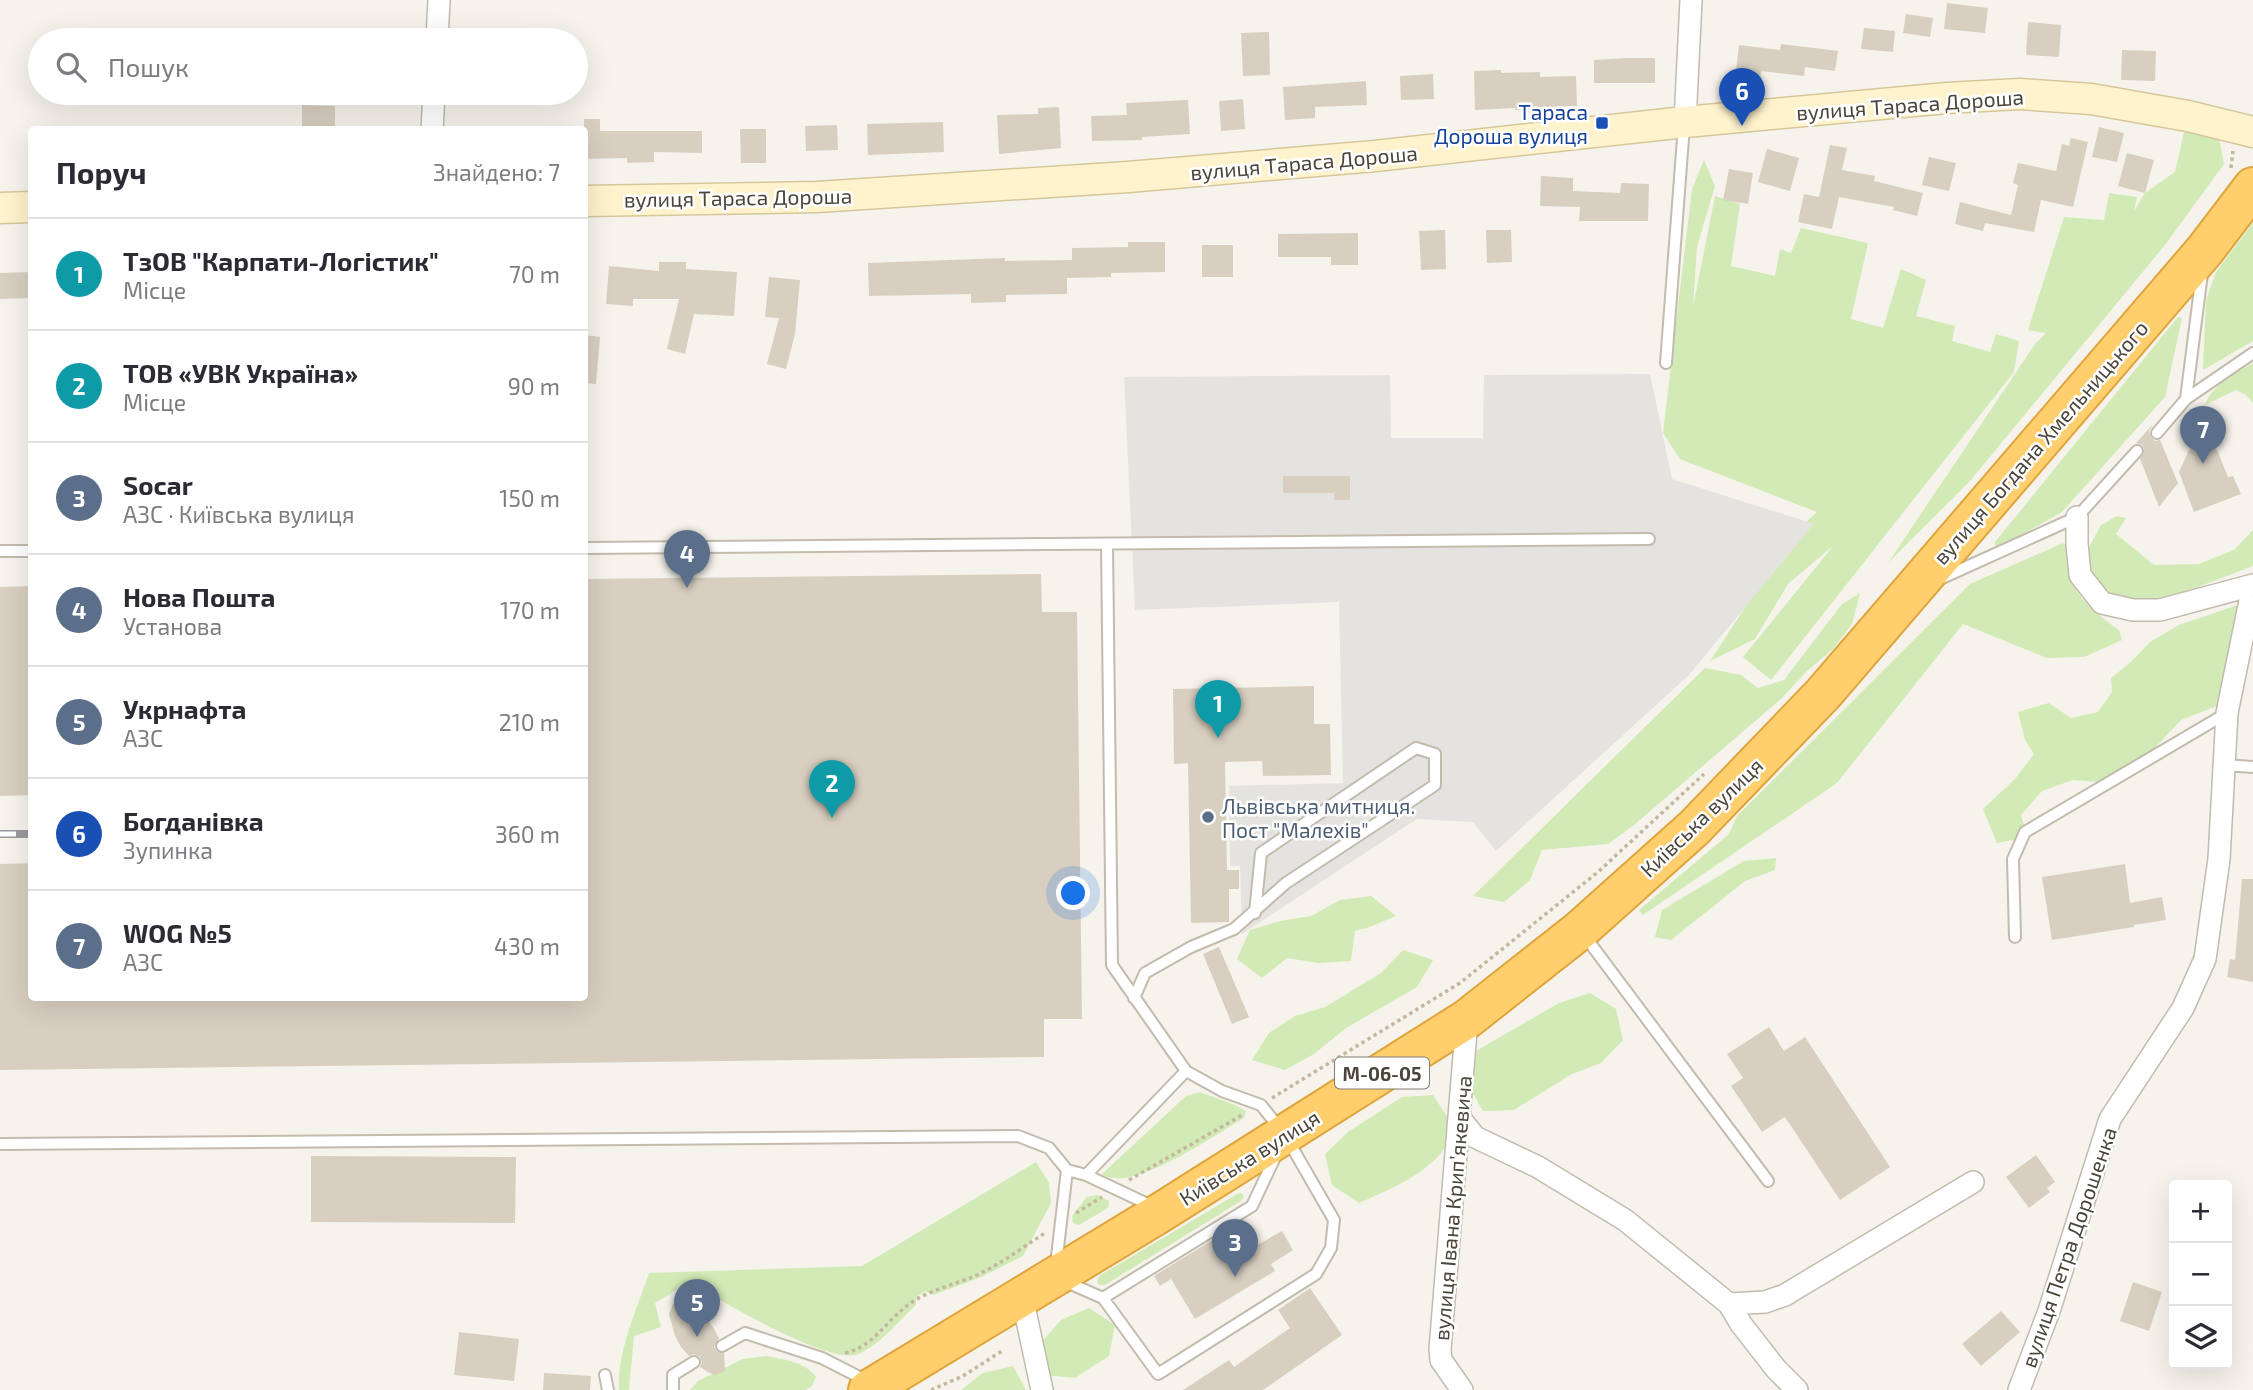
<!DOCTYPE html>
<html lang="uk">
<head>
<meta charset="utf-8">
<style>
	:root { --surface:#fff; --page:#f2f2f3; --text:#2b2b33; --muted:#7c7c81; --line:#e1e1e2; --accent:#db2777 }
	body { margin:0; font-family:"Exo 2",sans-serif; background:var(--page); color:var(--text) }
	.controls { position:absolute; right:21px; bottom:21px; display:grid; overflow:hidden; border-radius:7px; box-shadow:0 7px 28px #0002 }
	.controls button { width:63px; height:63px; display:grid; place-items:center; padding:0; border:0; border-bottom:2px solid var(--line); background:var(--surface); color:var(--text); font:35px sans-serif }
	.you { position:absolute; left:1074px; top:894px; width:24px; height:24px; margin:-18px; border:5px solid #fff; border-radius:50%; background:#1a73e8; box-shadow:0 0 0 10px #1a73e833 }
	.badge { display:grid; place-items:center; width:46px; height:46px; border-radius:50%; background:var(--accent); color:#fff; font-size:23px; font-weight:700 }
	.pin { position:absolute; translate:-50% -58px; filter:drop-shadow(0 2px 4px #0008) }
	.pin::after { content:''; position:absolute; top:37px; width:24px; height:21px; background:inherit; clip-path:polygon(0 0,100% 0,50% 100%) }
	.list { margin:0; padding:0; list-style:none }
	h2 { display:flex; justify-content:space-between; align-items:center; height:91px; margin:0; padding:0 28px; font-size:30px }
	h2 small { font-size:23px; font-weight:400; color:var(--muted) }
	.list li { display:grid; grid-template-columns:46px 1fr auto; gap:21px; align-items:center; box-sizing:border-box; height:112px; padding:0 28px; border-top:2px solid var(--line) }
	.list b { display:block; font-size:26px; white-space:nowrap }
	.list p { margin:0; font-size:23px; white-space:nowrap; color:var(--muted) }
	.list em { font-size:23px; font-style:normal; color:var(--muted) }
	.icon { flex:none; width:38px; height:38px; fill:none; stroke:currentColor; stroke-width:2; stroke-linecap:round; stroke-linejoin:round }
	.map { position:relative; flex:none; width:2253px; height:1390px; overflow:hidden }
	.search { position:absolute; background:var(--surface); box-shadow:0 7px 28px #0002; left:28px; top:28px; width:560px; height:77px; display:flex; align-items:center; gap:18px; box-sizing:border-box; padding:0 24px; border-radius:38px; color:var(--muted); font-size:26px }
	.panel { position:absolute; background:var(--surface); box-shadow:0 7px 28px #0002; left:28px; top:126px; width:560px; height:875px; border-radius:7px }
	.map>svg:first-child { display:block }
</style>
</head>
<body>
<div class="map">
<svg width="2253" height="1390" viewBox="0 0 2253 1390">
	<rect width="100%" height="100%" fill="#f6f3ec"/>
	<path fill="#d2eab5" d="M2185 128 2219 138 2224 164 2165 245 1970 481 1888 563 2035 344 2046 333 2028 330 2064 217 2104 220 2109 193 2137 197 2134 211 2145 193 2175 172Z
		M1704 160 1715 186 1697 247 1693 307 1715 196 1740 204 1731 266 1775 276 1780 249 1791 253 1801 228 1868 243 1851 319 1883 328 1901 269 1926 280 1916 316 1955 326 1952 341 1990 352 1996 334 2019 341 2014 372 1771 680 1743 657 1834 545 1788 584 1755 639 1710 661 1794 533 1817 512 1680 459 1663 433 1692 189Z
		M2253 223V341L2203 370 2206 300 2216 272Z
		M2178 317 2182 318 2165 397 2062 512 2002 546H1995V542Z
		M2253 363V403L2246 395 2236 390 2205 405C2212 385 2235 373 2253 363Z
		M2117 516 2126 518 2116 534 2154 565 2199 564 2234 550 2253 530V566L2177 595 2138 602 2105 596 2089 575 2087 551 2101 525Z
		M2063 543 2068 548C2060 586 2091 610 2119 630L2122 640 2084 657 2047 658 1963 624 1837 783 1643 915 1639 910 1729 834 1737 816 1970 584Z
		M1860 593 1852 624 1833 649 1807 671 1781 699 1634 825 1608 844 1542 850 1530 880 1504 902 1473 896 1705 668 1741 675 1758 688 1784 680 1842 604Z
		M2238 605V640L2227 702 2181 720 2148 755 2110 783 2073 780 2042 791 2021 815 2028 837 1997 843 1983 809 2015 779 2034 754 2025 740 2018 712 2049 703 2071 718 2098 712 2112 692 2111 678 2131 662 2150 642 2179 625Z
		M1776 858 1775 870 1745 881 1671 940 1655 937 1662 910 1744 861Z
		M1371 896 1396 916 1367 928 1355 931 1351 961 1318 963 1287 958 1262 978 1237 959 1250 930 1280 921 1311 916 1340 900Z
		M1403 950 1433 960 1417 987 1346 1028 1314 1054 1285 1070 1252 1060 1269 1033 1295 1016 1325 1007 1381 973Z
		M1590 993 1616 1009 1623 1040 1601 1063 1572 1074 1514 1110 1483 1111 1467 1083 1476 1051 1559 1003Z
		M1200 1092 1235 1105 1246 1111 1244 1118C1216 1134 1131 1195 1102 1174L1186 1096Z
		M1433 1095 1450 1121C1448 1131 1447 1146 1441 1153 1421 1177 1386 1191 1359 1203L1332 1185 1325 1154 1348 1132 1402 1097Z
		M1036 1162 1049 1183 1051 1203 1023 1256 979 1278 933 1295 926 1291 916 1297V1305C898 1322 880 1345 858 1354 833 1365 744 1313 718 1299L698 1311 678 1289 655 1303 661 1327 634 1336 629 1390H619C617 1351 637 1309 649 1273L862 1266Z
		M1241 1193 1244 1196 1241 1201 1105 1285H1100L1097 1283 1099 1276 1237 1194Z
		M1097 1195 1109 1201 1108 1208 1079 1225 1073 1223 1072 1216 1087 1197Z
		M1089 1308 1115 1325 1109 1356 1075 1378 1044 1375 1040 1344 1061 1320Z
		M766 1356C782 1359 806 1362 816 1377L812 1386 805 1390H690L698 1381 743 1359Z
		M1013 1366 1026 1390H961L983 1373Z"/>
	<path fill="#e5e3e0" d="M1650 374 1672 479 1814 524 1689 675 1496 851 1473 822 1417 819 1242 934 1240 866H1230L1229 786 1343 783 1339 602 1135 610 1124 377 1390 375 1391 438H1483L1484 375Z"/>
	<path fill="#d8cfc1" d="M1947 3 1988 8 1985 33 1944 29Z
		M1906 14 1933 18 1930 37 1903 33Z
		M2028 22 2061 25 2059 57 2026 55Z
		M1864 28 1895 31 1893 52 1861 49Z
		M1269 32 1270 75 1243 76 1241 33Z
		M1781 44 1838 51 1835 71 1805 67 1804 76 1761 71 1760 82 1735 79 1739 45 1780 50Z
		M2122 50 2156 51 2155 81 2121 80Z
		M1627 58H1655V83H1594V60Z
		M1501 70V73L1540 72V77L1576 76 1577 106 1540 107 1541 110H1515V108L1475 110 1474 71Z
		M1433 74 1434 99 1401 100 1400 76Z
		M1366 81 1367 105 1315 107V118L1285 120 1283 87Z
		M1243 99 1245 129 1221 131 1219 101Z
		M1188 100 1190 134 1142 137V140L1092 141 1091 116 1127 115 1126 103Z
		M302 105 335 106V130H302Z
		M1059 107 1061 148 999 154 997 115 1038 114V108Z
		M584 119H600V131H702V153L654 152V162L627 163V158L584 159Z
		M943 122 944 152 868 155 867 124Z
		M837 125 838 150 806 151 805 126Z
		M2099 127 2124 133 2117 162 2092 157Z
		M740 129H766V163H741Z
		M2071 138 2088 142 2073 207 2041 200 2034 232 1985 223 1983 231 1955 224 1960 202 2011 215 2018 185 2013 183 2018 163 2056 171 2062 144 2069 146Z
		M1830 145 1847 148 1842 170 1875 176 1874 181 1923 193 1917 216 1893 210 1894 207 1839 197 1832 229 1798 222 1804 194 1819 197Z
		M1767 149 1799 158 1790 191 1758 182Z
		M2127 153 2154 160 2145 193 2118 186Z
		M1929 157 1956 163 1949 191 1922 185Z
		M1729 169 1753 173 1748 204 1723 200Z
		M1541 176 1573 178V191L1620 193 1621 183 1649 184 1648 221H1579L1580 207 1540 206Z
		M1445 230 1446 269 1421 270 1419 231Z
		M1486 230H1511L1512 262 1487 263Z
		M1358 233V265H1331V257H1278V234Z
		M1128 242H1165V272L1111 273V277L1067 278V294L1006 295V302L971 303V294L869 296 868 263 1005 258V261L1072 260V248L1128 247Z
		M1202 245H1233V277H1202Z
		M659 262H686V269L737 272 734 316 694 314 685 354 667 349 679 299H633V306L606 304 609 266 659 271Z
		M32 272V298L0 299V273Z
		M769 277 800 280 795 334 786 369 767 364 779 318 765 317Z
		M584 335 600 337 596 384 584 383Z
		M2153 424 2149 431 2150 436 2155 441 2160 440 2178 483 2159 507 2140 459 2144 453V448L2142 445 2136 443Z
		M2201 443 2211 444 2217 450 2228 477 2233 476 2241 494 2194 512 2179 472 2189 450 2193 446Z
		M1283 476H1350V500H1334V493H1283Z
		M1041 574 1042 612H1077L1082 1019H1044V1057L0 1070V864L32 863V998H584V579Z
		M32 586V795L0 796V587Z
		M1314 686V724H1330L1331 775 1263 776 1262 761 1225 762 1227 870H1239V889H1229V922L1191 923 1188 763 1174 764 1173 689Z
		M2125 864 2130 903 2162 897 2166 920 2134 925V927L2052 940 2042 877Z
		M2242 879H2253V982L2227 977 2230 959 2235 960Z
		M1219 947 1249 1017 1232 1024 1203 954Z
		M1769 1027 1784 1051 1805 1037 1890 1167 1840 1200 1785 1117 1762 1132 1731 1086 1743 1078 1727 1054Z
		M2036 1155 2055 1182 2047 1188 2050 1192 2029 1208 2006 1177Z
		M311 1156 516 1157 515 1223 311 1222Z
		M1233 1227 1247 1251 1282 1231 1293 1250 1271 1264 1275 1271 1195 1319 1171 1279 1160 1286 1154 1276Z
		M2133 1282 2162 1292 2149 1331 2120 1321Z
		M1310 1288 1342 1335 1263 1390H1183L1229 1360 1234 1367 1290 1328 1278 1310Z
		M680 1299H687L697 1307 713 1327 719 1338 714 1347 717 1352 724 1353 725 1371 715 1375 708 1372 700 1367 702 1362 700 1357 694 1354 689 1356 681 1347 675 1336 669 1314 673 1304Z
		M2001 1311 2020 1332 1981 1366 1962 1344Z
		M459 1332 519 1339 514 1381 454 1375Z
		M544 1373 591 1376 590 1390H543Z"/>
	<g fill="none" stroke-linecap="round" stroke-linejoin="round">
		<defs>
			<path id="lane" d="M1666 363 1684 125
				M2186 399 2202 273
				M2157 433 2186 399 2253 353
				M584 548 1649 539
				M0 551H32
				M1942 578 2077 517 2137 451
				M2224 765 2253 767
				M1584 935 1768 1181
				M2015 937 2013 859 2025 832 2227 713
				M1134 998 1145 973 1191 947 1234 929 1286 883 1435 785V754L1416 748 1261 853 1255 913
				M0 1144 1018 1136 1049 1148 1067 1170 1086 1175 1154 1207
				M1086 1175 1186 1071
				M1056 1265 1067 1170
				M1064 1281 1103 1298 1252 1206 1276 1155
				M1103 1298 1158 1374 1316 1274 1331 1248 1334 1220 1285 1135 1261 1105 1222 1091 1186 1071 1112 965 1107 545
				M722 1346 745 1333 822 1358 867 1381
				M605 1375 608 1390
				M673 1390V1375L694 1362"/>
			<path id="street" d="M437 40 439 0
				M1685 122 1691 0
				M432 130 434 93
				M2077 517V544L2080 575 2102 603 2133 610H2160L2253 585
				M1459 1117 1475 1137 1538 1167 1625 1220 1729 1304 1741 1324 1776 1369 1797 1390
				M1022 1297 1042 1390
				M1729 1304 1765 1302 1785 1295 1973 1182
				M1462 1390 1441 1360 1440 1349 1467 1019
				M2019 1390 2049 1311 2110 1119 2183 1008 2205 959 2219 859 2227 713 2253 586"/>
			<path id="secondary" d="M584 201 817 197 1128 177 1375 156 1685 122 1947 98 2020 94 2091 99 2188 116 2253 132
				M0 208 32 207"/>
			<path id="highway" d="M868 1390 1163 1211 1467 1019 1580 930 1694 828 1823 694 2205 250 2253 187"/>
		</defs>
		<use href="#lane" stroke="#c2bbae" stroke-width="14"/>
		<use href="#street" stroke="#c2bbae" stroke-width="24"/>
		<use href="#secondary" stroke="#d6c79b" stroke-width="33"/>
		<use href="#highway" stroke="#e0a43c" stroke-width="42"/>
		<path stroke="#c4b79f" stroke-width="3.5" stroke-dasharray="3.5 3.5" stroke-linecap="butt" d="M2231 168 2233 151
			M1272 1098 1460 983 1598 872 1704 774
			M1129 1180 1244 1114
			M1076 1213 1102 1197
			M845 1353C873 1347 885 1322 908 1305 928 1290 954 1285 977 1275 1001 1264 1023 1247 1045 1233
			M931 1390 963 1376 1002 1351"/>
		<use href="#lane" stroke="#fff" stroke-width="10"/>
		<use href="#street" stroke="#fff" stroke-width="21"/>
		<use href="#secondary" stroke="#fff3cd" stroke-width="30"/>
		<use href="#highway" stroke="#ffcf6e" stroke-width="38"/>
		<defs>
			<path id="rail" d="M0 834H32"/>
		</defs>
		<use href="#rail" stroke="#9a9a9a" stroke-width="8"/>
		<use href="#rail" stroke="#fff" stroke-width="5" stroke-dasharray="16" stroke-linecap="butt"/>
	</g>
	<rect fill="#1a4fb4" stroke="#fff" stroke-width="2.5" x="1595" y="116" width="14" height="14" rx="3.5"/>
	<circle fill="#5c6f8a" stroke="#fff" stroke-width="2.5" cx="1208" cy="817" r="7"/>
	<g text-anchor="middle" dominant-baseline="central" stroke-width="5" stroke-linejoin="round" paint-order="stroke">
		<rect fill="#fff" stroke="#817c74" stroke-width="2" x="1335" y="1057.5" width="94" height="31" rx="5"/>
		<g font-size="19" font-weight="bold" fill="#4b4439">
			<text x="1382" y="1073">М-06-05</text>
		</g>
		<g font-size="21" fill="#4b4439" stroke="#fff">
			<text transform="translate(1910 104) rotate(-4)">вулиця Тараса Дороша</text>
			<text transform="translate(1304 162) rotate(-5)">вулиця Тараса Дороша</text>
			<text transform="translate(738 197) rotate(-1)">вулиця Тараса Дороша</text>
			<text transform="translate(2040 442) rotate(-49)">вулиця Богдана Хмельницького</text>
			<text transform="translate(1701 817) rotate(-44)">Київська вулиця</text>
			<text transform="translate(1249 1157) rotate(-32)">Київська вулиця</text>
			<text transform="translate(1452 1208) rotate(-85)">вулиця Івана Крипʼякевича</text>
			<text transform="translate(2068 1247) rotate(-71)">вулиця Петра Дорошенка</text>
		</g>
		<g font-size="21" fill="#164399" stroke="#fff" text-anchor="end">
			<text x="1588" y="111">Тараса<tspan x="1588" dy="24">Дороша вулиця</tspan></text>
		</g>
		<g font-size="21" fill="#4e5e75" stroke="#fff" text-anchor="start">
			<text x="1222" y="805">Львівська митниця.<tspan x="1222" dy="24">Пост "Малехів"</tspan></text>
		</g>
	</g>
</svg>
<div class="controls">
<button>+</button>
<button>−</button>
<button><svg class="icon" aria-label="layers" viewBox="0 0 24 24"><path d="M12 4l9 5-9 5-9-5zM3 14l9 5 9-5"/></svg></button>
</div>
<div class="you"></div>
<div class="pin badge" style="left:1218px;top:738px;background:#0f9aa8">1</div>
<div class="pin badge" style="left:832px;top:818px;background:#0f9aa8">2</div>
<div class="pin badge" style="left:1235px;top:1277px;background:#5c6f8a">3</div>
<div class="pin badge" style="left:687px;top:588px;background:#5c6f8a">4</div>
<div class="pin badge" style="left:697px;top:1337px;background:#5c6f8a">5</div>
<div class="pin badge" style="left:1742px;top:126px;background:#1a4fb4">6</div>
<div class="pin badge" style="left:2203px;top:464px;background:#5c6f8a">7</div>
<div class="search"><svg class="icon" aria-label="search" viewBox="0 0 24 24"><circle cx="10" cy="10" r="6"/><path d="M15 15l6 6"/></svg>Пошук</div>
<section class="panel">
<h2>Поруч<small>Знайдено: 7</small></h2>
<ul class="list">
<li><span class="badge" style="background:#0f9aa8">1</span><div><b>ТзОВ &quot;Карпати-Логістик&quot;</b><p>Місце</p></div><em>70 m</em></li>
<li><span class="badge" style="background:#0f9aa8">2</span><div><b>ТОВ «УВК Україна»</b><p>Місце</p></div><em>90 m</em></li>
<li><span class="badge" style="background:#5c6f8a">3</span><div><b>Socar</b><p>АЗС · Київська вулиця</p></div><em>150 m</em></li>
<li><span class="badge" style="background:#5c6f8a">4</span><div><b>Нова Пошта</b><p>Установа</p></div><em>170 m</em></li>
<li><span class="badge" style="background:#5c6f8a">5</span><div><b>Укрнафта</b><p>АЗС</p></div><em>210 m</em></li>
<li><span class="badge" style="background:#1a4fb4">6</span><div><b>Богданівка</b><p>Зупинка</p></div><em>360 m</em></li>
<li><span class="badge" style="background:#5c6f8a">7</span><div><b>WOG №5</b><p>АЗС</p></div><em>430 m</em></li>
</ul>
</section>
</div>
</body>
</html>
